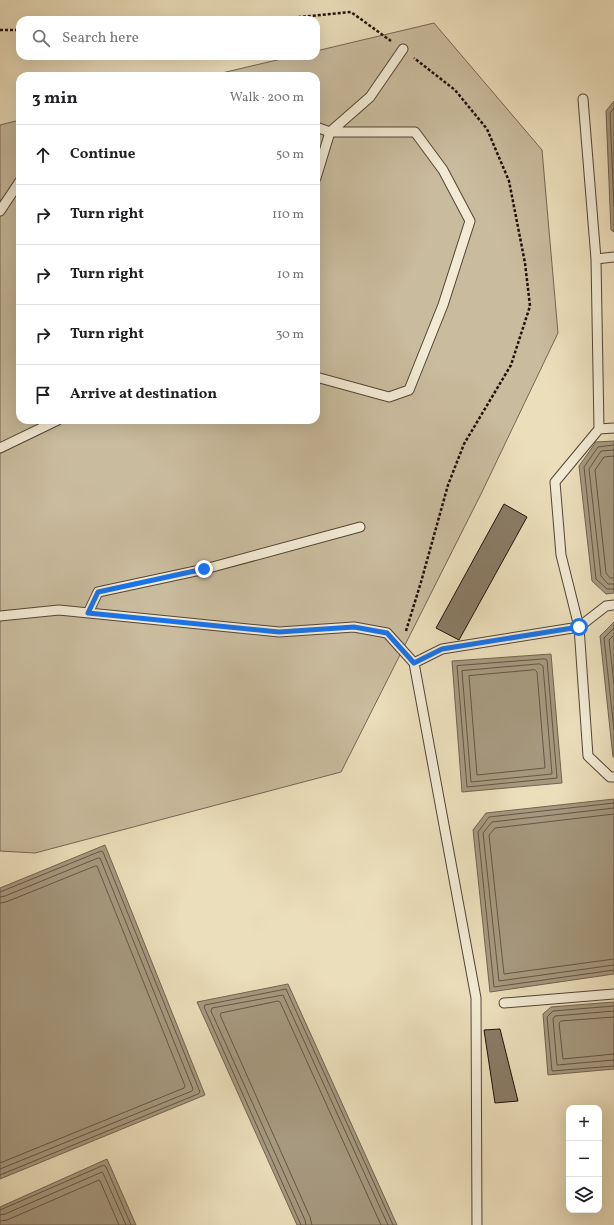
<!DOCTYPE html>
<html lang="en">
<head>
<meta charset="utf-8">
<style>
	:root { --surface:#fff; --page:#f2f2f2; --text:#202124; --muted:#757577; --line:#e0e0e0 }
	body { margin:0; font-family:Vollkorn,serif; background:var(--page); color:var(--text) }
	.controls { position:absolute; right:12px; bottom:12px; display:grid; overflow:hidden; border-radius:8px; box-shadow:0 4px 16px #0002 }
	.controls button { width:36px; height:36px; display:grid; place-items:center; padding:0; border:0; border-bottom:1px solid var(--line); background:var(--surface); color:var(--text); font:20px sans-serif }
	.stop { position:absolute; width:12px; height:12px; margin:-9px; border:3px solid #1a73e8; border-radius:50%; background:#fff }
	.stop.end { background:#1a73e8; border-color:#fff; box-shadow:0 1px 4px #0008 }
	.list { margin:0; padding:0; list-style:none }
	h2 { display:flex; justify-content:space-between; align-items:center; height:52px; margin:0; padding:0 16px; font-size:17px }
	h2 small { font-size:13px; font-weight:400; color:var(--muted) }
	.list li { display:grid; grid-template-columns:26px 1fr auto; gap:12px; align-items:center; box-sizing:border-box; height:60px; padding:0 16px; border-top:1px solid var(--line) }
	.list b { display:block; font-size:15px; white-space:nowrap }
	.list em { font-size:13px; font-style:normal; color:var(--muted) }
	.icon { flex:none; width:22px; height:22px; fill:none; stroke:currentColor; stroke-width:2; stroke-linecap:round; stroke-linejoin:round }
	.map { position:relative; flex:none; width:614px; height:1225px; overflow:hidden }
	.search { position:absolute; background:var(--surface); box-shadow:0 4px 16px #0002; left:16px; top:16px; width:304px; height:44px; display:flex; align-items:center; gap:10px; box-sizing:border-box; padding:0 14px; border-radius:12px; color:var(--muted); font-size:15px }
	.panel { position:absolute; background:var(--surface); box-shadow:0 4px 16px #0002; left:16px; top:72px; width:304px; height:352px; border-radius:12px }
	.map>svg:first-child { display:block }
</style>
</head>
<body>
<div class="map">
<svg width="614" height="1225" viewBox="0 0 614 1225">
	<rect width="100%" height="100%" fill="#ebdebb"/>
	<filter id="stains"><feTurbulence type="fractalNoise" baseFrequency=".005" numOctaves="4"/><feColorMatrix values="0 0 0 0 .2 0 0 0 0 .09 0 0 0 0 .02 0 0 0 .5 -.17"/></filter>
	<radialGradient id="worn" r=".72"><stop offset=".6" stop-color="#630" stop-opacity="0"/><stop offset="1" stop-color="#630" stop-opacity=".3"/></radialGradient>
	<path fill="#c9bb9d" stroke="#756654" d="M434 23 542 150 558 333 481 494 341 772 35 853 0 851V125L20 120V420H316V76H209L294 56H316V51Z"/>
	<path fill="#a6997f" stroke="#716350" d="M614 101V232L611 230 606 111Z
		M614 441V593L606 594 592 581 579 466 596 442Z
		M614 622V757H613L600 636Z
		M551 654 562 783 462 792 452 661Z
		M614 799V974L490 992 473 830 486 813Z
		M105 845 205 1095 0 1179V888Z
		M288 984 397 1225H297L197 1002Z
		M614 1002V1069L548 1075 543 1014 551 1007Z
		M107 1159 136 1225H0V1207Z"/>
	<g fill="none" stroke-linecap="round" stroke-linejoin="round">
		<path stroke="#645644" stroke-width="1" d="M614 108 610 113 614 207
			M614 445 598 447 584 467 596 579 607 589H614
			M614 450 601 451 589 469 601 576 608 584H614
			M614 456 604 457 595 470 606 573 610 578H614
			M614 628 604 638 614 730
			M614 635 609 640 614 684
			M545 659 547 660 557 778 467 787 457 666Z
			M540 664 543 666 552 774 471 782 462 671Z
			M535 670 537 672 545 768 477 775 469 676Z
			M614 803 489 817 478 832 494 987 614 970
			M614 808 492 822 483 833 499 981 614 965
			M614 814 495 828 489 835 504 974 614 959
			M0 892 101 851 103 852 200 1092 198 1094 0 1175
			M0 897 5 896 98 858H100L193 1089 192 1091 0 1169
			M0 903 6 902 95 866H97L185 1086 184 1088 0 1163
			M614 1006 553 1011 547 1017 552 1071 614 1066
			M614 1011 555 1016 553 1019 557 1065 614 1060
			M614 1017 561 1021 559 1023 563 1059 614 1054
			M0 1210 104 1165 106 1167 131 1225
			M0 1215 5 1214 102 1172 103 1173 126 1225
			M0 1221 7 1220 99 1180 100 1181 119 1225
			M301 1225 204 1007 205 1005 286 989 393 1225
			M306 1225 305 1220 211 1011 212 1008 283 995 388 1225
			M312 1225 310 1217 220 1015 221 1013 278 1001 280 1002 381 1225"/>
	</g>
	<path fill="#8a7c66" stroke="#21120a" d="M504 504 527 517 459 640 436 628Z
		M500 1029 518 1101 495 1103 484 1030Z"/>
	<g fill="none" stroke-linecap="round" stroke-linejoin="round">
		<defs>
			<path id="service" d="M583 99 596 259 599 429
				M316 127 330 132H415L443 170 470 221 443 305 409 390 389 397 316 377
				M316 178 330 132 370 97 403 49
				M0 211 20 181
				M596 259 614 257
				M614 428 599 429 555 482 561 555 579 627 606 606 614 605
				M0 448 58 420
				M88 613 98 592 205 569 360 527
				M0 616 59 610 279 632 354 627 387 633 414 663 476 998 477 1225
				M414 663 442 649 579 627 588 756 610 777H614
				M504 1003 614 994"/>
		</defs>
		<use href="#service" stroke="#544536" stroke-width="11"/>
		<path stroke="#21120a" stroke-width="2.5" stroke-dasharray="3 2" stroke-linecap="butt" d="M268 20 351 12 391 41
			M0 30H20
			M406 631 421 582 448 485 464 444 511 365 530 306 525 263 509 181 487 129 455 90 414 58"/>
		<use href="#service" stroke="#f2ead3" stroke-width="9"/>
	</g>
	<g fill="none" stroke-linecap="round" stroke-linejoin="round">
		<path stroke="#1a73e8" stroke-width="5" d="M204 569 98 592 88 613 279 632 354 627 387 633 414 663 442 649 579 627"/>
	</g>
	<rect width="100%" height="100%" filter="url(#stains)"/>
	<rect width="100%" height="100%" fill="url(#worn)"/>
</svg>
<div class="controls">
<button>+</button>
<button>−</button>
<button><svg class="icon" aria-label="layers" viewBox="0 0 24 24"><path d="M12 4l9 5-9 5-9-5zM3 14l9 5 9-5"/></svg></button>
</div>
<div class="stop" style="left:579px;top:627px"></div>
<div class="stop end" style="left:204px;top:569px"></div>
<div class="search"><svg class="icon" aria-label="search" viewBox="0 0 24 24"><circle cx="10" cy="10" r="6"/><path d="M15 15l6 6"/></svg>Search here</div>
<section class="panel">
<h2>3 min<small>Walk · 200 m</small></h2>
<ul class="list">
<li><svg class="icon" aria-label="ahead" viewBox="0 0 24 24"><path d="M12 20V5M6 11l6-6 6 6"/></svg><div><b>Continue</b></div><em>50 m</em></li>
<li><svg class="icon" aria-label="right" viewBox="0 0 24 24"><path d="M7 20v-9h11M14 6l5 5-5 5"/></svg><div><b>Turn right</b></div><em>110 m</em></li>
<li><svg class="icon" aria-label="right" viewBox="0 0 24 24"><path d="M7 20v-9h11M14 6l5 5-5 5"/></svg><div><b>Turn right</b></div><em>10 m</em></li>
<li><svg class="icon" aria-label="right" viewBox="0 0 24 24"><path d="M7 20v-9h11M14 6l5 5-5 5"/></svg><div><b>Turn right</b></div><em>30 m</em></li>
<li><svg class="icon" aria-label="arrive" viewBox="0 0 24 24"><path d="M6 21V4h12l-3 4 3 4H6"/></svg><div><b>Arrive at destination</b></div></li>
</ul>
</section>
</div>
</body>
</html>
